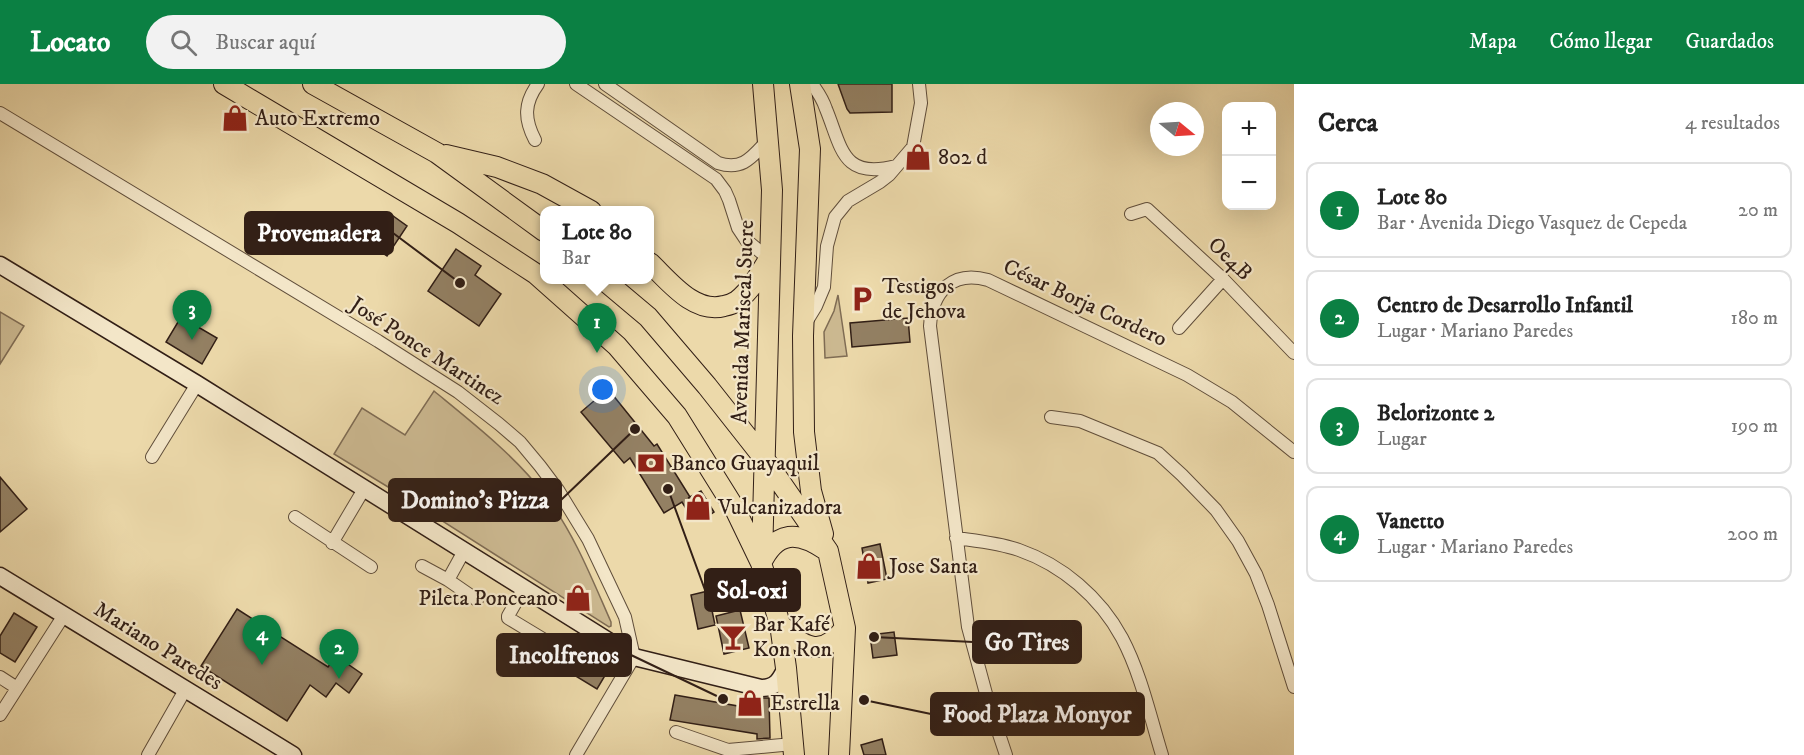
<!DOCTYPE html>
<html lang="es">
<head>
<meta charset="utf-8">
<style>
	:root { --surface:#fff; --page:#f2f2f2; --text:#222; --muted:#767676; --line:#e0e0e0; --accent:#0b8043 }
	body { margin:0; font-family:"IM FELL DW Pica",serif; background:var(--page); color:var(--text) }
	.controls { position:absolute; right:18px; top:18px; display:grid; overflow:hidden; border-radius:12px; box-shadow:0 6px 24px #0002 }
	.controls button { width:54px; height:54px; display:grid; place-items:center; padding:0; border:0; border-bottom:2px solid var(--line); background:var(--surface); color:var(--text); font:30px sans-serif }
	.compass { position:absolute; left:1150px; top:18px; width:54px; height:54px; border-radius:50%; background:var(--surface); box-shadow:0 6px 24px #0002; rotate:108deg }
	.you { position:absolute; left:603px; top:306px; width:21px; height:21px; margin:-15px; border:4px solid #fff; border-radius:50%; background:#1a73e8; box-shadow:0 0 0 9px #1a73e833 }
	.badge { display:grid; place-items:center; width:39px; height:39px; border-radius:50%; background:var(--accent); color:#fff; font-size:20px; font-weight:700 }
	.pin { position:absolute; translate:-50% -50px; filter:drop-shadow(0 2px 3px #0008) }
	.pin::after { content:''; position:absolute; top:32px; width:21px; height:18px; background:inherit; clip-path:polygon(0 0,100% 0,50% 100%) }
	.popup { position:absolute; left:540px; top:122px; width:114px; height:78px; box-sizing:border-box; display:grid; place-content:center; border-radius:12px; background:var(--surface); filter:drop-shadow(0 2px 4px #0005); font-size:20px; white-space:nowrap; color:var(--muted) }
	.popup b { font-size:22px; color:var(--text) }
	.popup::after { content:''; position:absolute; left:50%; top:100%; margin-left:-12px; border:12px solid transparent; border-top-color:var(--surface) }
	.list { margin:0; padding:0; list-style:none }
	h2 { display:flex; justify-content:space-between; align-items:center; height:78px; margin:0; padding:0 24px; font-size:26px }
	h2 small { font-size:20px; font-weight:400; color:var(--muted) }
	.list li { display:grid; grid-template-columns:39px 1fr auto; gap:18px; align-items:center; box-sizing:border-box; height:96px; margin:0 12px 12px; padding:0 12px; border:2px solid var(--line); border-radius:12px }
	.list b { display:block; font-size:22px; white-space:nowrap }
	.list p { margin:0; font-size:20px; white-space:nowrap; color:var(--muted) }
	.list em { font-size:20px; font-style:normal; color:var(--muted) }
	.icon { flex:none; width:33px; height:33px; fill:none; stroke:currentColor; stroke-width:2; stroke-linecap:round; stroke-linejoin:round }
	.map { position:relative; flex:none; width:1294px; height:671px; overflow:hidden }
	header { display:flex; align-items:center; gap:36px; box-sizing:border-box; height:84px; padding:0 30px; background:var(--accent); color:#fff }
	header strong { font-size:28px }
	nav { display:flex; gap:33px; margin-inline-start:auto; font-size:21px }
	.search { width:420px; height:54px; background:var(--page); display:flex; align-items:center; gap:15px; box-sizing:border-box; padding:0 21px; border-radius:33px; color:var(--muted); font-size:22px }
	main { display:flex }
	aside { flex:1; background:var(--surface) }
	.map>svg:first-child { display:block }
</style>
</head>
<body>
<header>
<strong>Locato</strong>
<div class="search"><svg class="icon" aria-label="search" viewBox="0 0 24 24"><circle cx="10" cy="10" r="6"/><path d="M15 15l6 6"/></svg>Buscar aquí</div>
<nav><a>Mapa</a><a>Cómo llegar</a><a>Guardados</a></nav>
</header>
<main>
<div class="map">
<svg width="1294" height="671" viewBox="0 0 1294 671">
	<rect width="100%" height="100%" fill="#ecd9aa"/>
	<filter id="stains"><feTurbulence type="fractalNoise" baseFrequency=".00333" numOctaves="4"/><feColorMatrix values="0 0 0 0 .2 0 0 0 0 .09 0 0 0 0 .02 0 0 0 .5 -.17"/></filter>
	<radialGradient id="worn" r=".72"><stop offset=".6" stop-color="#630" stop-opacity="0"/><stop offset="1" stop-color="#630" stop-opacity=".3"/></radialGradient>
	<path fill="#ccb991" stroke="#7f6c54" stroke-width="1.5" d="M838 211 847 272 825 274 824 248 834 227Z
		M0 228 24 242 0 280Z
		M434 307C473 339 514 371 545 411 574 449 592 495 611 538V542L609 543 411 417 334 370 362 324 405 351Z"/>
	<path fill="#938063" stroke="#321f16" stroke-width="1.5" d="M838 0H892V28L850 29 847 25Z
		M389 129 407 142 387 172 368 159Z
		M456 165 481 182 475 191 501 210 479 242 428 207Z
		M181 233 217 254 202 280 166 258Z
		M908 234 910 258 852 263 850 239Z
		M608 305 654 362 657 360 690 413 688 414 701 407 714 428 701 437 696 428 690 431 682 418 664 429 630 374 624 379 581 328Z
		M0 393 27 425 0 448Z
		M880 460 887 495 868 499 862 464Z
		M708 507 715 541 698 545 691 511Z
		M237 525 328 583 336 572 362 590 349 609 336 599 326 613 310 601 287 637 201 582Z
		M740 526 749 564 724 570 716 532Z
		M14 529 37 543 15 578 0 569V552Z
		M894 548 897 571 873 574 870 551Z
		M586 571 606 583 610 575 620 580 613 591 607 588 597 605 574 591Z
		M675 611 744 623 745 614H769L770 654 757 655V650L670 636Z
		M882 655 886 671H864L861 661Z"/>
	<g fill="none" stroke-linecap="round" stroke-linejoin="round">
		<defs>
			<path id="street" d="M576 0 716 95 725 107 729 116 738 144 746 156 769 175
				M605 0 718 79C743 87 752 73 768 56
				M812 0C818 8 823 16 826 25 842 64 842 96 896 82
				M0 29 378 257 458 308 499 340 520 358 540 382 558 406 588 455 625 533 634 573 576 671
				M535 56C524 35 524 19 538 0
				M1131 130 1147 125 1223 195 1294 269
				M805 240 816 222 824 203 827 162 835 133 848 117 880 98 889 91 913 63 921 19 919 0
				M1179 244 1223 195
				M1051 333 1080 337 1158 369 1182 391 1216 426 1238 457 1256 490 1268 521 1294 603
				M152 373 197 300
				M295 433 371 483
				M956 454C977 457 999 459 1019 466 1062 481 1100 513 1122 554 1141 590 1150 632 1162 671
				M332 459 364 405
				M422 482 448 496 477 516
				M448 496 464 467
				M524 504 508 532V534L566 569
				M0 593 17 604
				M0 631 64 531
				M676 648 728 666 793 660
				M148 671 185 606
				M1006 671 988 617 968 543 930 242C932 207 953 186 988 196L1187 291 1232 318 1294 368"/>
			<path id="secondary" d="M0 181 197 300 634 573 761 604C776 604 780 596 786 584
				M0 492 293 671"/>
			<path id="primary" d="M224 0 458 139 536 190 617 262 677 332 735 425 761 479 780 540 786 584 794 671
				M313 0 437 69 544 147
				M800 0 810 65 803 252 804 348 811 407 823 450
				M446 71 497 83 542 100 591 127
				M650 179C669 197 694 230 724 222 729 221 734 219 737 217 751 206 760 190 769 175
				M604 196 648 233 707 302 763 373 828 467 845 544 839 671
				M762 473 772 106 763 0
				M761 479C777 446 798 447 826 466
				M780 540C802 564 822 575 845 544"/>
		</defs>
		<use href="#street" stroke="#604e3b" stroke-width="14"/>
		<use href="#secondary" stroke="#321f16" stroke-width="19"/>
		<use href="#primary" stroke="#321f16" stroke-width="22"/>
		<use href="#street" stroke="#f3e6c8" stroke-width="12"/>
		<use href="#secondary" stroke="#f3e6c8" stroke-width="16"/>
		<use href="#primary" stroke="#ecd9aa" stroke-width="20"/>
	</g>
	<defs>
		<symbol id="shop-bare" viewBox="-9 -9 18 18"><path d="M-5-2.5h2.3a2.7 3.5 0 0 1 5.4 0H5L5.5 6h-11ZM-1.5-2.5h3a1.5 2.3 0 0 0-3 0Z" fill="#8f2418" stroke="#f3e6c8" stroke-width="2.5" paint-order="stroke"/></symbol>
		<symbol id="parking-bare" viewBox="-9 -9 18 18"><path d="M-3.5-5.5H1a3.5 3.5 0 0 1 0 7H-1V5.5H-3.5ZM-1-3.4V-.6H.8a1.4 1.4 0 0 0 0-2.8Z" fill="#8f2418" stroke="#f3e6c8" stroke-width="2.5" paint-order="stroke"/></symbol>
		<symbol id="bank-bare" viewBox="-9 -9 18 18"><path d="M-6-4H6V4H-6ZM0-2.3a2.3 2.3 0 1 0 0 4.6a2.3 2.3 0 1 0 0-4.6Z" fill="#8f2418" stroke="#f3e6c8" stroke-width="2.5" paint-order="stroke"/></symbol>
		<symbol id="bar-bare" viewBox="-9 -9 18 18"><path d="M-6-5H6L.8 .8V4.5H3.5V6h-7V4.5H-.8V.8Z" fill="#8f2418" stroke="#f3e6c8" stroke-width="2.5" paint-order="stroke"/></symbol>
	</defs>
	<g fill-rule="evenodd">
		<use href="#shop-bare" x="216" y="15" width="38" height="38"/>
		<use href="#shop-bare" x="899" y="54" width="38" height="38"/>
		<use href="#parking-bare" x="843" y="196" width="38" height="38"/>
		<use href="#bank-bare" x="632" y="360" width="38" height="38"/>
		<use href="#shop-bare" x="679" y="404" width="38" height="38"/>
		<use href="#shop-bare" x="850" y="463" width="38" height="38"/>
		<use href="#shop-bare" x="559" y="495" width="38" height="38"/>
		<use href="#bar-bare" x="714" y="534" width="38" height="38"/>
		<use href="#shop-bare" x="731" y="600" width="38" height="38"/>
	</g>
	<g text-anchor="middle" dominant-baseline="central" stroke-width="4.5" stroke-linejoin="round" paint-order="stroke">
		<g font-size="22" fill="#321f16" stroke="#f3e6c8" text-anchor="start">
			<text x="255" y="34">Auto Extremo</text>
			<text x="938" y="73">802 d</text>
			<text x="882" y="202">Testigos<tspan x="882" dy="25">de Jehova</tspan></text>
			<text x="671" y="379">Banco Guayaquil</text>
			<text x="718" y="423">Vulcanizadora</text>
			<text x="889" y="482">Jose Santa</text>
			<text x="558" y="514" text-anchor="end">Pileta Ponceano</text>
			<text x="753" y="540">Bar Kafé<tspan x="753" dy="25">Kon Ron</tspan></text>
			<text x="770" y="619">Estrella</text>
		</g>
		<g font-size="22" fill="#321f16" stroke="#f3e6c8">
			<text transform="translate(1230 175) rotate(44)">Oe4B</text>
			<text transform="translate(1085 219) rotate(25)">César Borja Cordero</text>
			<text transform="translate(743 238) rotate(-88)">Avenida Mariscal Sucre</text>
			<text transform="translate(427 267) rotate(33)">José Ponce Martinez</text>
			<text transform="translate(158 562) rotate(32)">Mariano Paredes</text>
		</g>
	</g>
	<path fill="none" stroke="#321f16" stroke-width="2" d="M460 199L393 149M635 345L561 416M668 405L705 506M874 553L973 558M723 615L631 571M864 616L931 630"/>
	<g fill="#321f16" stroke="#f3e6c8" stroke-width="2">
		<circle cx="460" cy="199" r="6"/>
		<circle cx="635" cy="345" r="6"/>
		<circle cx="668" cy="405" r="6"/>
		<circle cx="874" cy="553" r="6"/>
		<circle cx="723" cy="615" r="6"/>
		<circle cx="864" cy="616" r="6"/>
	</g>
	<g fill="#321f16" stroke="#321f16" stroke-width="2">
		<rect x="245" y="128" width="148" height="42" rx="6"/>
		<rect x="389" y="395" width="172" height="42" rx="6"/>
		<rect x="705" y="485" width="95" height="42" rx="6"/>
		<rect x="973" y="537" width="108" height="42" rx="6"/>
		<rect x="497" y="550" width="134" height="42" rx="6"/>
		<rect x="931" y="609" width="213" height="42" rx="6"/>
	</g>
	<g font-size="24" text-anchor="middle" font-weight="bold" fill="#fff">
		<text x="319" y="157">Provemadera</text>
		<text x="475" y="424">Domino's Pizza</text>
		<text x="752" y="514">Sol-oxi</text>
		<text x="1027" y="566">Go Tires</text>
		<text x="564" y="579">Incolfrenos</text>
		<text x="1037" y="638">Food Plaza Monyor</text>
	</g>
	<rect width="100%" height="100%" filter="url(#stains)"/>
	<rect width="100%" height="100%" fill="url(#worn)"/>
</svg>
<div class="controls">
<button>+</button>
<button>−</button>
</div>
<svg class="compass" viewBox="-18 -18 36 36"><path d="M0-13l5 13h-10z" fill="#e53935"/><path d="M0 13l5-13h-10z" fill="#767676"/></svg>
<div class="you"></div>
<div class="pin badge" style="left:597px;top:269px">1</div>
<div class="popup"><b>Lote 80</b>Bar</div>
<div class="pin badge" style="left:339px;top:595px">2</div>
<div class="pin badge" style="left:192px;top:256px">3</div>
<div class="pin badge" style="left:262px;top:581px">4</div>
</div>
<aside>
<h2>Cerca<small>4 resultados</small></h2>
<ul class="list">
<li><span class="badge">1</span><div><b>Lote 80</b><p>Bar · Avenida Diego Vasquez de Cepeda</p></div><em>20 m</em></li>
<li><span class="badge">2</span><div><b>Centro de Desarrollo Infantil</b><p>Lugar · Mariano Paredes</p></div><em>180 m</em></li>
<li><span class="badge">3</span><div><b>Belorizonte 2</b><p>Lugar</p></div><em>190 m</em></li>
<li><span class="badge">4</span><div><b>Vanetto</b><p>Lugar · Mariano Paredes</p></div><em>200 m</em></li>
</ul>
</aside>
</main>
</body>
</html>
